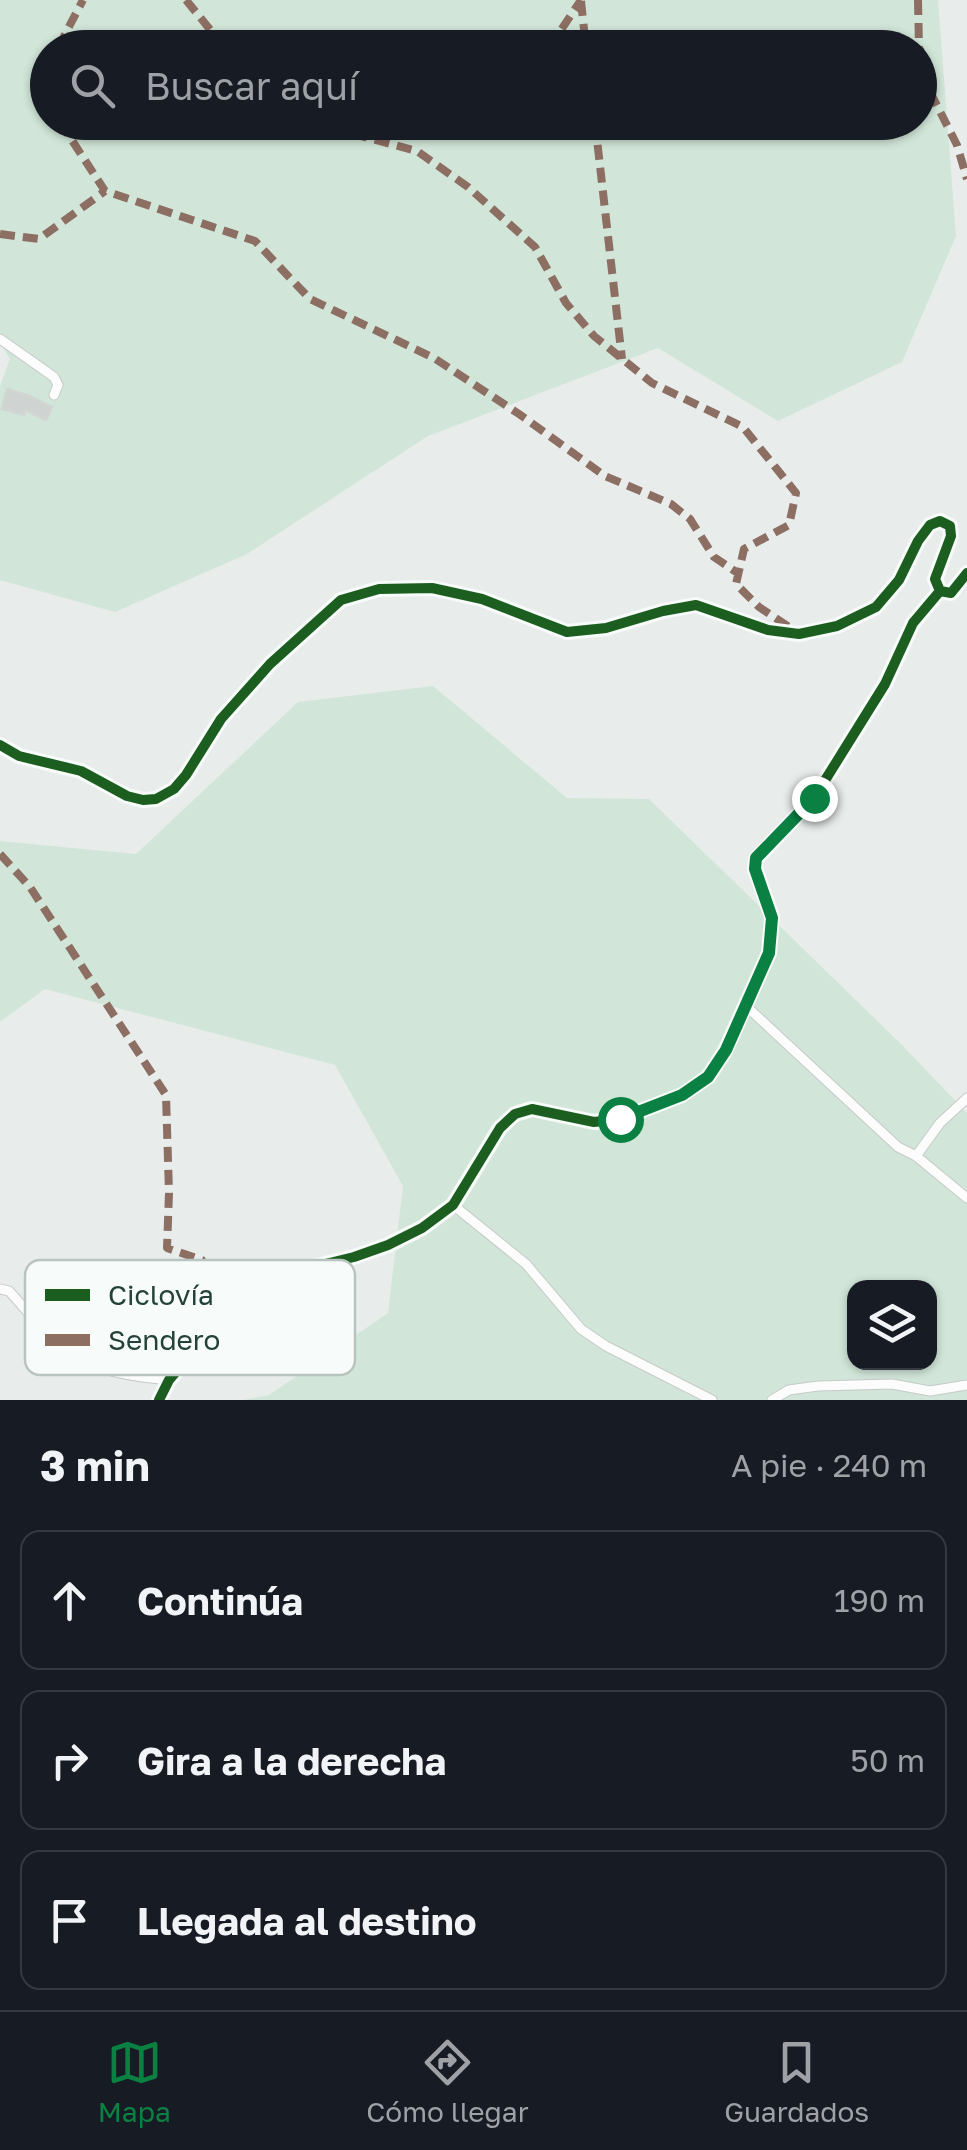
<!DOCTYPE html>
<html lang="es">
<head>
<meta charset="utf-8">
<style>
	:root { --surface:#171b24; --page:#20242c; --text:#f1f3f6; --muted:#9ea1a6; --line:#363941; --accent:#0b8043 }
	body { margin:0; font-family:"Golos Text",sans-serif; background:var(--page); color:var(--text) }
	.controls { position:absolute; right:30px; bottom:30px; display:grid; overflow:hidden; border-radius:20px; box-shadow:0 2px 8px #0004 }
	.controls button { width:90px; height:90px; display:grid; place-items:center; padding:0; border:0; border-bottom:2px solid var(--line); background:var(--surface); color:var(--text); font:50px sans-serif }
	.stop { position:absolute; width:30px; height:30px; margin:-22px; border:8px solid #0b8043; border-radius:50%; background:#fff }
	.stop.end { background:#0b8043; border-color:#fff; box-shadow:0 2px 10px #0008 }
	.list { margin:0; padding:0; list-style:none }
	h2 { display:flex; justify-content:space-between; align-items:center; height:130px; margin:0; padding:0 40px; font-size:42px }
	h2 small { font-size:32px; font-weight:400; color:var(--muted) }
	.list li { display:grid; grid-template-columns:65px 1fr auto; gap:30px; align-items:center; box-sizing:border-box; height:140px; margin:0 20px 20px; padding:0 20px; border:2px solid var(--line); border-radius:20px }
	.list b { display:block; font-size:38px; white-space:nowrap }
	.list em { font-size:32px; font-style:normal; color:var(--muted) }
	.icon { flex:none; width:55px; height:55px; fill:none; stroke:currentColor; stroke-width:2; stroke-linecap:round; stroke-linejoin:round }
	.map { position:relative; flex:none; width:967px; height:1400px; overflow:hidden }
	.search { position:absolute; background:var(--surface); box-shadow:0 2px 8px #0004; left:30px; right:30px; top:30px; height:110px; display:flex; align-items:center; gap:25px; box-sizing:border-box; padding:0 35px; border-radius:55px; color:var(--muted); font-size:38px }
	.sheet { height:610px; background:var(--surface) }
	nav { display:flex; justify-content:space-around; align-items:center; box-sizing:border-box; height:140px; border-top:2px solid var(--line); background:var(--surface); font-size:28px; color:var(--muted) }
	nav a { display:grid; justify-items:center; gap:5px }
	nav .on { color:var(--accent) }
	.map>svg:first-child { display:block }
</style>
</head>
<body>
<div class="map">
<svg width="967" height="1400" viewBox="0 0 967 1400">
	<rect width="100%" height="100%" fill="#e8edeb"/>
	<path fill="#d1e6d8" fill-rule="evenodd" d="M0 0H938L956 236 902 362 778 421 658 348 428 436 247 554 115 612 0 580V386L10 359 0 343ZM48 48H920V122H48Z
		M433 686 567 798 649 799 901 1044 967 1113V1400H244L269 1395 388 1313 403 1186 335 1065 45 989 0 1022V841L136 854 298 702ZM854 1288H930V1362H854Z"/>
	<path fill="#cfd4d2" stroke="#d1d6d4" stroke-width="2.5" d="M7 389 27 395 52 407 46 420 25 410 24 415 2 409Z"/>
	<g fill="none" stroke-linecap="round" stroke-linejoin="round">
		<defs>
			<path id="street" d="M0 339 54 377 58 385 54 395
				M0 745 19 756 81 771 127 796 143 800 156 799 174 789 186 775 221 719 270 664 341 600 379 589 432 588 482 599 567 632 606 628 663 611 696 605 768 630 799 634 837 626 876 607 899 580 918 541 930 525 940 521 950 526 951 536 935 579 940 591 951 593 967 573
				M746 1006 898 1147 916 1156
				M967 1098 940 1123 916 1156 967 1198
				M453 1205 526 1264 581 1329 606 1346 712 1400
				M0 1289 9 1291C27 1310 43 1333 63 1349 90 1371 136 1377 169 1380
				M159 1400 169 1380 187 1359 229 1322 259 1286 280 1275 354 1257 388 1245 422 1228 453 1205 500 1128 515 1114 532 1109 594 1122 620 1119 682 1095 708 1077 725 1051 769 953 772 917 755 869 756 859 814 798 885 684 913 623 940 591
				M772 1400 789 1390 818 1386 892 1384 930 1391 967 1385"/>
		</defs>
		<use href="#street" stroke="#c5cac8" stroke-width="11"/>
		<use href="#street" stroke="#fcfcfc" stroke-width="9"/>
		<path stroke="#8d6e63" stroke-width="8" stroke-dasharray="15 8" stroke-linecap="butt" d="M186 0 225 48
			M918 0 919 48
			M581 1 586 48
			M61 48V42L83 0
			M549 48 581 0
			M920 48 922 76 957 145 967 179
			M60 122 105 191 255 241 310 299 434 358 519 414 605 476 671 504 690 519 714 557 739 574
			M308 122 417 151 468 187 535 247 566 303 594 336 652 383 743 427 796 493 789 525 744 549 736 584 759 607 789 627
			M595 122 622 359
			M370 133 405 130 423 122
			M0 234 39 239 105 191
			M0 854 30 887 166 1095 169 1193 167 1248 202 1260 229 1322"/>
		<defs>
			<path id="cycleway" d="M0 745 19 756 81 771 127 796 143 800 156 799 174 789 186 775 221 719 270 664 341 600 379 589 432 588 482 599 567 632 606 628 663 611 696 605 768 630 799 634 837 626 876 607 899 580 918 541 930 525 940 521 950 526 951 536 935 579 940 591 951 593 967 573
				M159 1400 169 1380 187 1359 229 1322 259 1286 280 1275 354 1257 388 1245 422 1228 453 1205 500 1128 515 1114 532 1109 594 1122 620 1119 682 1095 708 1077 725 1051 769 953 772 917 755 869 756 859 814 798 885 684 913 623 940 591"/>
		</defs>
		<use href="#cycleway" stroke="#f7fbf9" stroke-width="16"/>
		<use href="#cycleway" stroke="#1b5e20" stroke-width="10"/>
	</g>
	<g fill="none" stroke-linecap="round" stroke-linejoin="round">
		<path stroke="#0b8043" stroke-width="12" d="M620 1119 682 1095 708 1077 726 1050 769 953 772 918 755 869 756 858 814 798"/>
	</g>
	<rect x="25" y="1260" width="330" height="115" rx="15" fill="#f7fbf9" stroke="#b8c4c0" stroke-width="2.5"/>
	<rect x="45" y="1289" width="45" height="12" fill="#1b5e20"/>
	<rect x="45" y="1334" width="45" height="12" fill="#8d6e63"/>
	<g font-size="28" fill="#24423a">
		<text x="108" y="1305">Ciclovía</text>
		<text x="108" y="1350">Sendero</text>
	</g>
</svg>
<div class="controls">
<button><svg class="icon" aria-label="layers" viewBox="0 0 24 24"><path d="M12 4l9 5-9 5-9-5zM3 14l9 5 9-5"/></svg></button>
</div>
<div class="stop" style="left:620px;top:1119px"></div>
<div class="stop end" style="left:814px;top:798px"></div>
<div class="search"><svg class="icon" aria-label="search" viewBox="0 0 24 24"><circle cx="10" cy="10" r="6"/><path d="M15 15l6 6"/></svg>Buscar aquí</div>
</div>
<section class="sheet">
<h2>3 min<small>A pie · 240 m</small></h2>
<ul class="list">
<li><svg class="icon" aria-label="ahead" viewBox="0 0 24 24"><path d="M12 20V5M6 11l6-6 6 6"/></svg><div><b>Continúa</b></div><em>190 m</em></li>
<li><svg class="icon" aria-label="right" viewBox="0 0 24 24"><path d="M7 20v-9h11M14 6l5 5-5 5"/></svg><div><b>Gira a la derecha</b></div><em>50 m</em></li>
<li><svg class="icon" aria-label="arrive" viewBox="0 0 24 24"><path d="M6 21V4h12l-3 4 3 4H6"/></svg><div><b>Llegada al destino</b></div></li>
</ul>
</section>
<nav>
<a class="on"><svg class="icon" aria-label="map" viewBox="0 0 24 24"><path d="M3 6l6-2 6 2 6-2v14l-6 2-6-2-6 2zM9 4v14M15 6v14"/></svg>Mapa</a>
<a><svg class="icon" aria-label="directions" viewBox="0 0 24 24"><path d="M12 3l9 9-9 9-9-9zM9 14v-3h6M13 9l2 2-2 2"/></svg>Cómo llegar</a>
<a><svg class="icon" aria-label="saved" viewBox="0 0 24 24"><path d="M7 4h10v16l-5-4-5 4z"/></svg>Guardados</a>
</nav>
</body>
</html>
